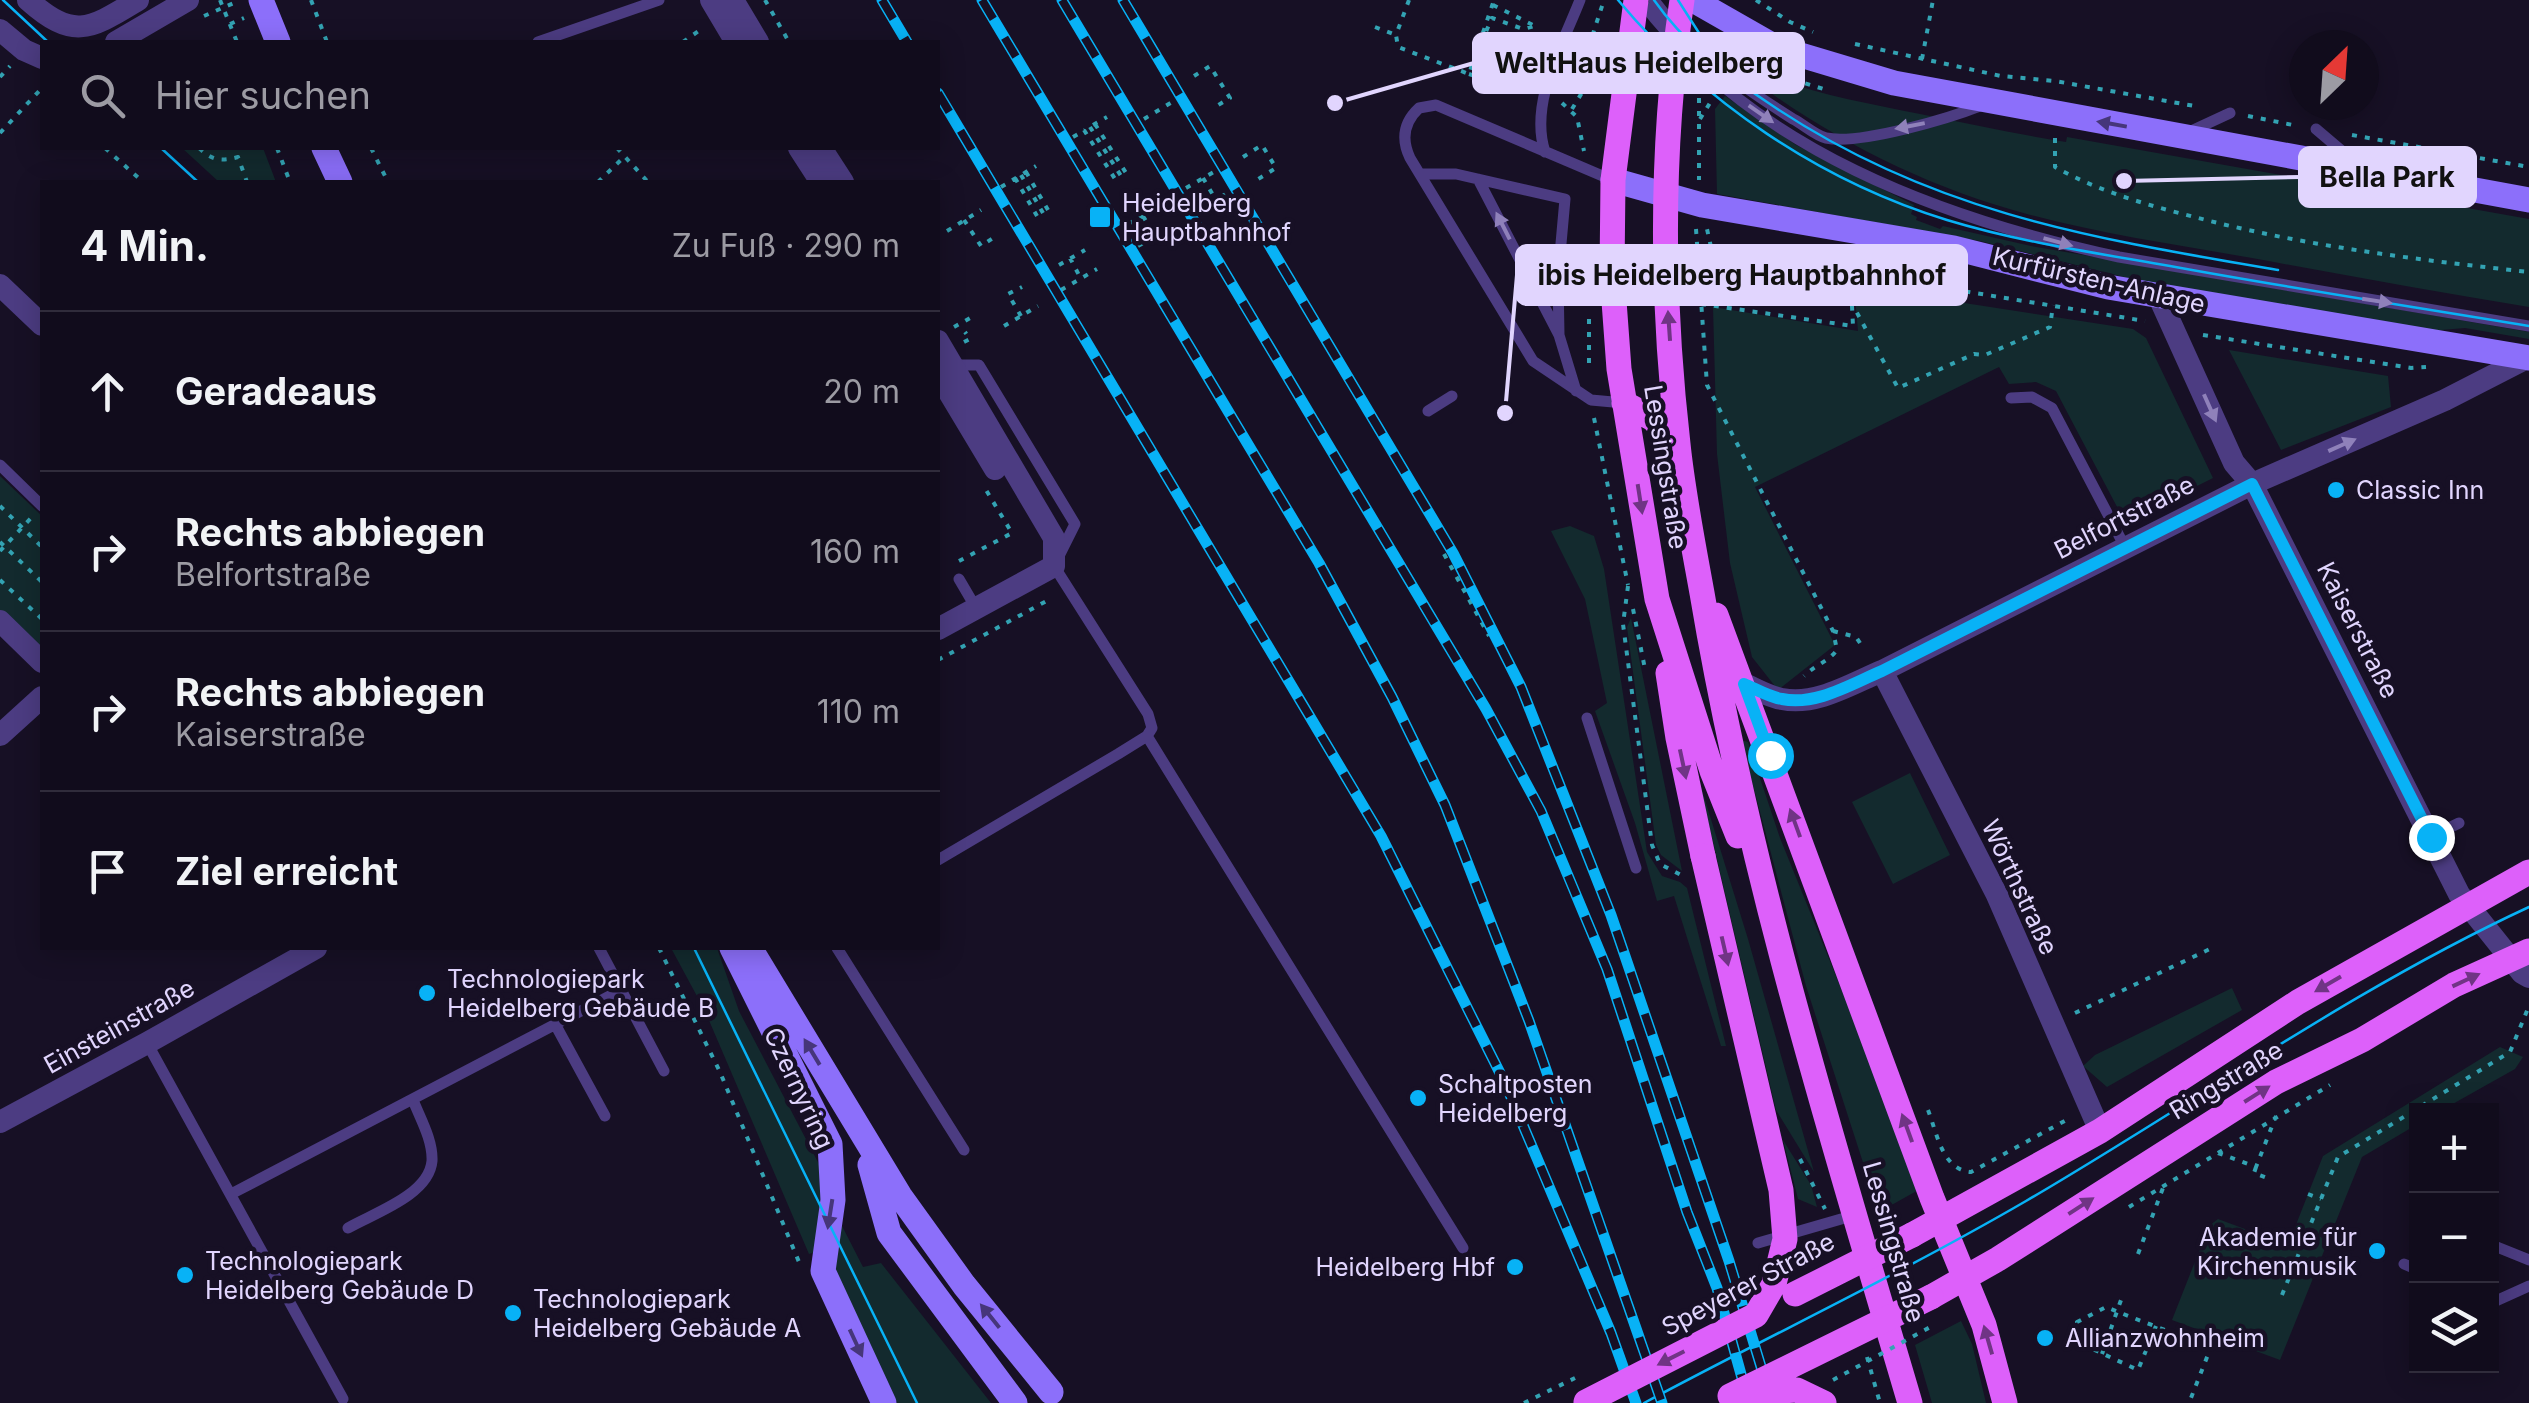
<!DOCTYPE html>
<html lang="de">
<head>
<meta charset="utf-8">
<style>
	:root { --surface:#110c1c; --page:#1a1525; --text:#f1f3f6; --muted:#9c9ba3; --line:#302c3b }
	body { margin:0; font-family:Inter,sans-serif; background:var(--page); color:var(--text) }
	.controls { position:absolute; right:30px; bottom:30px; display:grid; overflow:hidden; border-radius:0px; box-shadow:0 5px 25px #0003 }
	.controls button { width:90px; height:90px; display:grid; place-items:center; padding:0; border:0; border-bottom:2px solid var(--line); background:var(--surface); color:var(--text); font:50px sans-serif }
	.compass { position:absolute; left:2289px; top:30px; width:90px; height:90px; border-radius:50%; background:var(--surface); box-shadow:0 5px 25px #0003; rotate:25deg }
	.stop { position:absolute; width:30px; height:30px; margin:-22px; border:8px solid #08b2f6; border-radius:50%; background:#fff }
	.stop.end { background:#08b2f6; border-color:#fff; box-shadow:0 2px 10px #0008 }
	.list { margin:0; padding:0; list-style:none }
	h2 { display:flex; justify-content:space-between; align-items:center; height:130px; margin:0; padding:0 40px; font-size:42px }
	h2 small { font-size:32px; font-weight:400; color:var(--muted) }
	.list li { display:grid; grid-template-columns:65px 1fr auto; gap:30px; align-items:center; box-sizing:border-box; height:160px; padding:0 40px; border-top:2px solid var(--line) }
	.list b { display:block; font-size:38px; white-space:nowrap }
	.list p { margin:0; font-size:32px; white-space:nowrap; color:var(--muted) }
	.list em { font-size:32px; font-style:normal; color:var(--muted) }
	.icon { flex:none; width:55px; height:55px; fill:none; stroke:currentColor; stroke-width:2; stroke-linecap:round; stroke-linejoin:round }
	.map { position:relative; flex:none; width:2529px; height:1403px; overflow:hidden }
	.search { position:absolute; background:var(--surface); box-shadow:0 5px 25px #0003; left:40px; top:40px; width:900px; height:110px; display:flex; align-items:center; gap:25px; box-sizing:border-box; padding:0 35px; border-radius:0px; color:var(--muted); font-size:38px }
	.panel { position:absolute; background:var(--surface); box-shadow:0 5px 25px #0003; left:40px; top:180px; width:900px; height:770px; border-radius:0px }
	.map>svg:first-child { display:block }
</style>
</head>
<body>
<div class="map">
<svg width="2529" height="1403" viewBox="0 0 2529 1403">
	<rect width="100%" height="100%" fill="#171025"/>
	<path fill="#132a2e" d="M1741 62C1796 92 1859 101 1920 114 1969 124 2017 134 2066 142L2067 137 2529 219V307C2436 292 2344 275 2252 258 2177 245 2101 234 2027 214 1922 186 1823 135 1737 68Z
		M1725 96 1796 145 1914 205 1911 214 1917 217 1916 220 1940 229 1943 226 2031 246 2529 332V339L2465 328 2429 331 2140 281 1980 241 1717 194 1715 109Z
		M182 148H263L276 182H219Z
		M1854 286 2133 329 2146 338 2213 478 2125 522 2056 391 2036 382 2009 384 1999 367 1755 487 1835 645 1778 690 1752 657 1730 563 1717 454 1713 307 1858 331Z
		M2229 350 2388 376 2391 407 2281 450Z
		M0 476 42 516V650L0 611Z
		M1570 526 1594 536 1604 569 1647 852 1662 876 1680 882 1687 888 1726 1046H1721L1674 896 1657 901 1635 823 1595 711 1607 703 1585 599 1551 531Z
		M1631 618 1682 871 1661 855 1656 845 1627 627Z
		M1741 740 1748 742 1780 838 1922 1188 1879 1212 1806 986Z
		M1910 773 1950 855 1893 884 1852 802Z
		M1697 774 1748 939 1814 1172 1776 1110Z
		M671 948H717L739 1011 821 1168 826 1189 815 1252 809 1254 705 1011Z
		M2232 988 2242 1010 2107 1087 2083 1066 2095 1055Z
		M2500 1047 2523 1057 2515 1069 2442 1110H2416V1125L2362 1157 2280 1360 2172 1320 2209 1226 2218 1219 2288 1245 2323 1156Z
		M1783 1140 1811 1185 1817 1207 1798 1199Z
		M840 1222 863 1267 881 1263 991 1403H897L838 1282 835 1262Z
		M1961 1321 1972 1344 1986 1403H1932L1915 1345Z"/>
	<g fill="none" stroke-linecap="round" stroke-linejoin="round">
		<path stroke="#33a3b3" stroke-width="4" stroke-dasharray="5 8" stroke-linecap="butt" d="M220 0 237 42
			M311 0 327 42
			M765 0 789 42
			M1409 0 1396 35 1398 47 1469 74 1494 0
			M1756 0 1790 22 1813 32
			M1493 5 1533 25
			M204 16 236 2
			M230 24 244 18
			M1375 27 1396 35
			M683 42 700 30
			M1481 43 1492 18 1523 29 1535 26
			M1855 44 2001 76 2055 81 2200 107
			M1737 56 1755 65
			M1922 59 1933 0
			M1768 72 1830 91
			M1469 74 1513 89H1527
			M1194 76 1210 66 1230 98 1215 107
			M0 77 10 66
			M1699 85V180
			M1562 103 1577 117 1584 151
			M1572 109 1583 91 1586 55 1604 0
			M2248 116 2298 126
			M1144 119 1177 99
			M1700 119 1713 98
			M1095 124 1126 173
			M1093 125 1107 117
			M1090 127 1121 176
			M1084 130 1115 179
			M0 133 41 89
			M2352 135 2529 167
			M1073 137 1085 130
			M2055 138V167C2101 193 2155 207 2206 220 2312 247 2420 260 2529 272
			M105 148 143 182
			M199 148C212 160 220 162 238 157L247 182
			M277 148 290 182
			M371 148 388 182
			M617 148 648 182
			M1243 157 1262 145 1276 168 1255 181
			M1026 172 1052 217
			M1021 175 1047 220
			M1015 178 1041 223
			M1203 178 1216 200
			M598 182 623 158
			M1001 187 1036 166
			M1186 188 1219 169
			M1199 211 1232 190
			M1143 216 1155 237
			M964 220 981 246 993 238
			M1128 224 1157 207
			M1696 229 1707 385 1833 631 1837 650C1828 662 1815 665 1804 676
			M947 231 981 210
			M1138 246 1172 227
			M1696 247 2145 321
			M1070 258 1081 279
			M1059 265 1085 250
			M1832 267 1898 388 1974 354 1985 355 2050 327 2053 305
			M1705 286 1834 302 1835 284 1710 266
			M1061 290 1097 269
			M1702 298 1711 247 1707 229
			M1701 304 1853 326 1852 306
			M1021 316 1008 294 1022 287
			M1589 319V369
			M1004 326 1038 306
			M954 327 972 317
			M2203 335 2411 368 2426 367
			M964 342 970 339 965 332
			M1594 418 1628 585
			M0 506 42 547
			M0 542 42 582
			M0 551 32 517
			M1444 554 1489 636
			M959 561 1012 533 986 490
			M0 580 42 619
			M1628 586 1623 624 1652 845 1660 864 1685 877
			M1633 609 1645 669
			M1833 631 1856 637 1860 643
			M938 660 1052 598
			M659 948 720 1072 799 1262
			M2075 1013 2212 948
			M1928 1110C1937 1133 1942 1170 1971 1172L2070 1118
			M2489 1110 2491 1107
			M2218 1153 2256 1167 2276 1116
			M1800 1159 1825 1209
			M2256 1167 2254 1173 2267 1178
			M2308 1194 2321 1199
			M2129 1207 2330 1085
			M2138 1254 2163 1188
			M2282 1295 2338 1157 2510 1052 2529 1006
			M2156 1326 2138 1370 2086 1346 2077 1322 2106 1307C2140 1321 2176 1334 2211 1347L2189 1403
			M2102 1354 2121 1300
			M1867 1357 1880 1403"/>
		<path stroke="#4c3c82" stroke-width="11" d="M1640 0C1753 150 1942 219 2119 257L2529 326
			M1654 0C1690 51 1741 86 1793 119 1803 124 1816 136 1826 138 1861 145 1950 118 1983 105
			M538 42 659 0
			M2316 129 2356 163
			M2189 132 2230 113
			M1545 152C1529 103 1562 46 1580 0
			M1421 174H1456L1565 199 1558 277 1559 335
			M1478 179 1559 335 1576 391
			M1612 180 1436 105 1419 108C1404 122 1401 139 1410 158L1533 361 1591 400 1624 403
			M2011 398 2032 397 2052 408 2125 547
			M1428 411 1452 396
			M0 465 42 506
			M959 579 976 608
			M1587 718 1636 868
			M1147 736 1463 1248
			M2431 837 2459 823
			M938 860 1118 754 1147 736 1152 728 1148 714 1054 566 1075 524 979 365H954
			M599 948 664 1071
			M837 948 964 1150
			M555 1024 605 1116
			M147 1043 343 1399
			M231 1194 619 991
			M2415 1217 2416 1218
			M348 1228C374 1213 429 1195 432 1161 433 1140 420 1118 413 1100
			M1758 1243 1855 1215
			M2492 1245 2529 1260
			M2404 1264 2416 1269
			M2492 1298 2498 1300 2529 1286"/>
		<path stroke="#4c3c82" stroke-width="22" d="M28 0C74 41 90 29 138 0
			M711 0 736 42
			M733 0 758 42
			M0 30 24 50 42 58
			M116 42 188 0
			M799 148 821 182
			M821 148 843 182
			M0 285 42 325
			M2158 295 2234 463 2252 484 2459 894 2522 973 2529 977
			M938 341 1054 538V566
			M938 374 995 469
			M0 621 42 662
			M938 629 1054 566
			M1882 671 1997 895 2100 1131
			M1744 684C1756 689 1769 697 1782 699 1816 706 1851 684 1882 671L2252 484 2445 400 2527 358
			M0 735 42 697
			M0 1122 147 1043 316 948"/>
		<path stroke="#8c6ffa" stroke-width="25" d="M261 0 278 42
			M1693 0 1777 48 1894 83 2529 200
			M324 148 340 182
			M1613 180 1702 205 1954 248 2108 287 2529 358
			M732 948 830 1144 833 1200 823 1271 884 1403
			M750 948 900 1196 964 1285 1051 1392
			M870 1165 889 1233 1015 1403"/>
		<path stroke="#dd60fa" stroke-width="25" d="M1636 0 1613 180 1612 274 1619 369 1657 599 1712 771 1738 836
			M1682 0C1660 148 1661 295 1678 444 1683 493 1693 543 1702 593 1748 868 1831 1135 1910 1403
			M1624 403 1653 419 1678 447
			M1716 615 1932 1198 1984 1325 2005 1403
			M1668 673 1678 738 1703 856
			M1912 1235 2100 1131 2298 1002 2529 872
			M1931 1297 1998 1259 2276 1082 2362 1040 2454 985 2529 951"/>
		<path stroke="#08b2f6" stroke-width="2.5" d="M3 0 48 42
			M1618 0C1703 102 1820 181 1947 220 2019 242 2096 253 2170 266 2289 288 2409 306 2529 326
			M1654 0C1684 43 1724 73 1767 102 1928 212 2090 238 2278 270
			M1678 0 1708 47
			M161 148 198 182
			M694 948 917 1403
			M1644 1403C1771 1335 1902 1273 2026 1201 2194 1103 2352 989 2529 907"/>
		<defs>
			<path id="rail" d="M882 0 907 42
				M982 0 1319 563 1392 697 1445 805 1529 1021 1662 1403
				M1062 0 1486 709 1541 811 1607 969 1687 1212 1717 1288 1749 1403
				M1123 0 1453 553 1521 687 1611 915 1729 1261 1772 1403
				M938 93 1381 836 1506 1085 1611 1333 1636 1403"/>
		</defs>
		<use href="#rail" stroke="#08b2f6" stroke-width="11"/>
		<use href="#rail" stroke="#171025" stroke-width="8" stroke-dasharray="22" stroke-linecap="butt"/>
		<path stroke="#33a3b3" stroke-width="4" stroke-dasharray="5 8" stroke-linecap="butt" d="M1833 1380 1934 1325
			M1524 1403 1575 1378"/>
		<path stroke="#dd60fa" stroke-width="25" d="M1795 1294 1912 1235
			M1750 1393 1797 1390 1824 1403
			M1730 1396 1931 1297
			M1586 1402 1756 1315 1774 1284 1785 1239 1781 1190 1703 856"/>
	</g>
	<defs><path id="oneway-solid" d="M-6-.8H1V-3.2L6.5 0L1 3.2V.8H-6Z" transform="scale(2.5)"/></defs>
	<g fill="#8f81ba">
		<use href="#oneway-solid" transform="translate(1761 114) rotate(35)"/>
		<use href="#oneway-solid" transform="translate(1910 126) rotate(169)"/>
		<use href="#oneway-solid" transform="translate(1503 226) rotate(-117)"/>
		<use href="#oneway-solid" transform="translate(2058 242) rotate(15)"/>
		<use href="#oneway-solid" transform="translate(2377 301) rotate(9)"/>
		<use href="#oneway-solid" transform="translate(2210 408) rotate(66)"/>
		<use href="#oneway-solid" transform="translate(2342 445) rotate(-24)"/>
	</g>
	<g fill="#46367a">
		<use href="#oneway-solid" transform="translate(2112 124) rotate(-170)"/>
		<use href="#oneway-solid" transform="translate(812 1052) rotate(-121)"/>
		<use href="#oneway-solid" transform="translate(830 1214) rotate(99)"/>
		<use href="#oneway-solid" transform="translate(990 1316) rotate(-129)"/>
		<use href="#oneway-solid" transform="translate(856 1343) rotate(65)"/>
	</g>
	<g fill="#703485">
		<use href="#oneway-solid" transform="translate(1669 326) rotate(-94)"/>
		<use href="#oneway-solid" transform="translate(1640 499) rotate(81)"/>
		<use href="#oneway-solid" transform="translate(1683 764) rotate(78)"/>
		<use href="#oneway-solid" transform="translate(1795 823) rotate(-110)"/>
		<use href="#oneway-solid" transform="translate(1725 951) rotate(77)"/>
		<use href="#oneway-solid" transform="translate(2466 980) rotate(-25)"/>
		<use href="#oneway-solid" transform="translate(2328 984) rotate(150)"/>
		<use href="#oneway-solid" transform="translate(2257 1094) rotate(-32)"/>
		<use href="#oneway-solid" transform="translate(1907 1128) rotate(-110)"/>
		<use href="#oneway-solid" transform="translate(2081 1206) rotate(-33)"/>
		<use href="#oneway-solid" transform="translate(1988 1340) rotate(-106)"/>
		<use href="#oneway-solid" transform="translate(1671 1358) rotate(153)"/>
	</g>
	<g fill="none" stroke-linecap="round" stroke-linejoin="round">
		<path stroke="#08b2f6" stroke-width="12" d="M1770 755 1744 684C1756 689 1769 697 1782 699 1816 706 1851 684 1882 671L2252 484 2431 837"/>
	</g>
	<g fill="#08b2f6" stroke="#171025" stroke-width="4">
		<rect x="1088" y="205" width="24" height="24" rx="5"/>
		<circle cx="2336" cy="490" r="10"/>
		<circle cx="427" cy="993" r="10"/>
		<circle cx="1418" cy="1098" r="10"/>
		<circle cx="2377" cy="1251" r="10"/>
		<circle cx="1515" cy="1267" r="10"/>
		<circle cx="185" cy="1275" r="10"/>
		<circle cx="513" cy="1313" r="10"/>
		<circle cx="2045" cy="1338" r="10"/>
	</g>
	<g text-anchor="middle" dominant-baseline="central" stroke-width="9" stroke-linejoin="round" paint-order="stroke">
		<g font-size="25" fill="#e1d5fe" stroke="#171025" text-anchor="start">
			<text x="1122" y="203">Heidelberg<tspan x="1122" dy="29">Hauptbahnhof</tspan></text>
			<text x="2356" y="490">Classic Inn</text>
			<text x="447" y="979">Technologiepark<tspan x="447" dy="29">Heidelberg Gebäude B</tspan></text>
			<text x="1438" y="1084">Schaltposten<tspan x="1438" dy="29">Heidelberg</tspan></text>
			<text x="2357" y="1237" text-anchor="end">Akademie für<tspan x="2357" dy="29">Kirchenmusik</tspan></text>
			<text x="205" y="1261">Technologiepark<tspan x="205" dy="29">Heidelberg Gebäude D</tspan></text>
			<text x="1495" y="1267" text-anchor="end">Heidelberg Hbf</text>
			<text x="533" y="1299">Technologiepark<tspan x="533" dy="29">Heidelberg Gebäude A</tspan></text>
			<text x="2065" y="1338">Allianzwohnheim</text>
		</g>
		<g font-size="25" fill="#e1d5fe" stroke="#171025">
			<text transform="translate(2099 280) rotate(13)">Kurfürsten-Anlage</text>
			<text transform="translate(1666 467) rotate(81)">Lessingstraße</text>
			<text transform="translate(2124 517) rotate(-27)">Belfortstraße</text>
			<text transform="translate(2358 630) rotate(63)">Kaiserstraße</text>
			<text transform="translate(2020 887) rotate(65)">Wörthstraße</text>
			<text transform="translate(119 1026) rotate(-29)">Einsteinstraße</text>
			<text transform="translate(2226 1080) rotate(-31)">Ringstraße</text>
			<text transform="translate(799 1088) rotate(65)">Czernyring</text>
			<text transform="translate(1894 1242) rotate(74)">Lessingstraße</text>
			<text transform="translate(1748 1284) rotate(-28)">Speyerer Straße</text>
		</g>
	</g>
	<path fill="none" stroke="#e1d5fe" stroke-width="4" d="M1335 103L1474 63M2124 181L2300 177M1505 413L1517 275"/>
	<g fill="#e1d5fe" stroke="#171025" stroke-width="4">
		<circle cx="1335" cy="103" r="10"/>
		<circle cx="2124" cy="181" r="10"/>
		<circle cx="1505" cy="413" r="10"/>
	</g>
	<g fill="#e1d5fe" stroke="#e1d5fe" stroke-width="4">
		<rect x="1474" y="34" width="329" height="58" rx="10"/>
		<rect x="2300" y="148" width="175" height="58" rx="10"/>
		<rect x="1517" y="246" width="449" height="58" rx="10"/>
	</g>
	<g font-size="28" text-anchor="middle" font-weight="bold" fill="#111">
		<text x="1639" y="73">WeltHaus Heidelberg</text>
		<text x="2387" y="187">Bella Park</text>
		<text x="1742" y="285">ibis Heidelberg Hauptbahnhof</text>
	</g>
</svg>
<div class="controls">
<button>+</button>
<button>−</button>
<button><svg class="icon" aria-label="layers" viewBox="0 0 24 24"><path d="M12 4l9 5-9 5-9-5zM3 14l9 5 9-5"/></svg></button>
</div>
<svg class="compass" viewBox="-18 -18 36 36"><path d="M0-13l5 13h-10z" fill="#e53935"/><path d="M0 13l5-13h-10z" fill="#9c9ba3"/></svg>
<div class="stop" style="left:1770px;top:755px"></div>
<div class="stop end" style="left:2431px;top:837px"></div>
<div class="search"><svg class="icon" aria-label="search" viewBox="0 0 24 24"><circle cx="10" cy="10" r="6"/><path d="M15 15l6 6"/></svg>Hier suchen</div>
<section class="panel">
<h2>4 Min.<small>Zu Fuß · 290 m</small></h2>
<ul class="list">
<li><svg class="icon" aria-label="ahead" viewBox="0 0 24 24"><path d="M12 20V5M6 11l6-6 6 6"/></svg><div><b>Geradeaus</b></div><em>20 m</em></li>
<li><svg class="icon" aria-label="right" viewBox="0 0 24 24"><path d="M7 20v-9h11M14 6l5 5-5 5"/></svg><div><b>Rechts abbiegen</b><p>Belfortstraße</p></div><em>160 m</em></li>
<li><svg class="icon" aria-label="right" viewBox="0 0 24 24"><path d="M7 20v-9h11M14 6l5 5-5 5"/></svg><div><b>Rechts abbiegen</b><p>Kaiserstraße</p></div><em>110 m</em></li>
<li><svg class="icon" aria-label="arrive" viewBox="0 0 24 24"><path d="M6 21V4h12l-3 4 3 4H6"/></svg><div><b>Ziel erreicht</b></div></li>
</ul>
</section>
</div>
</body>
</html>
